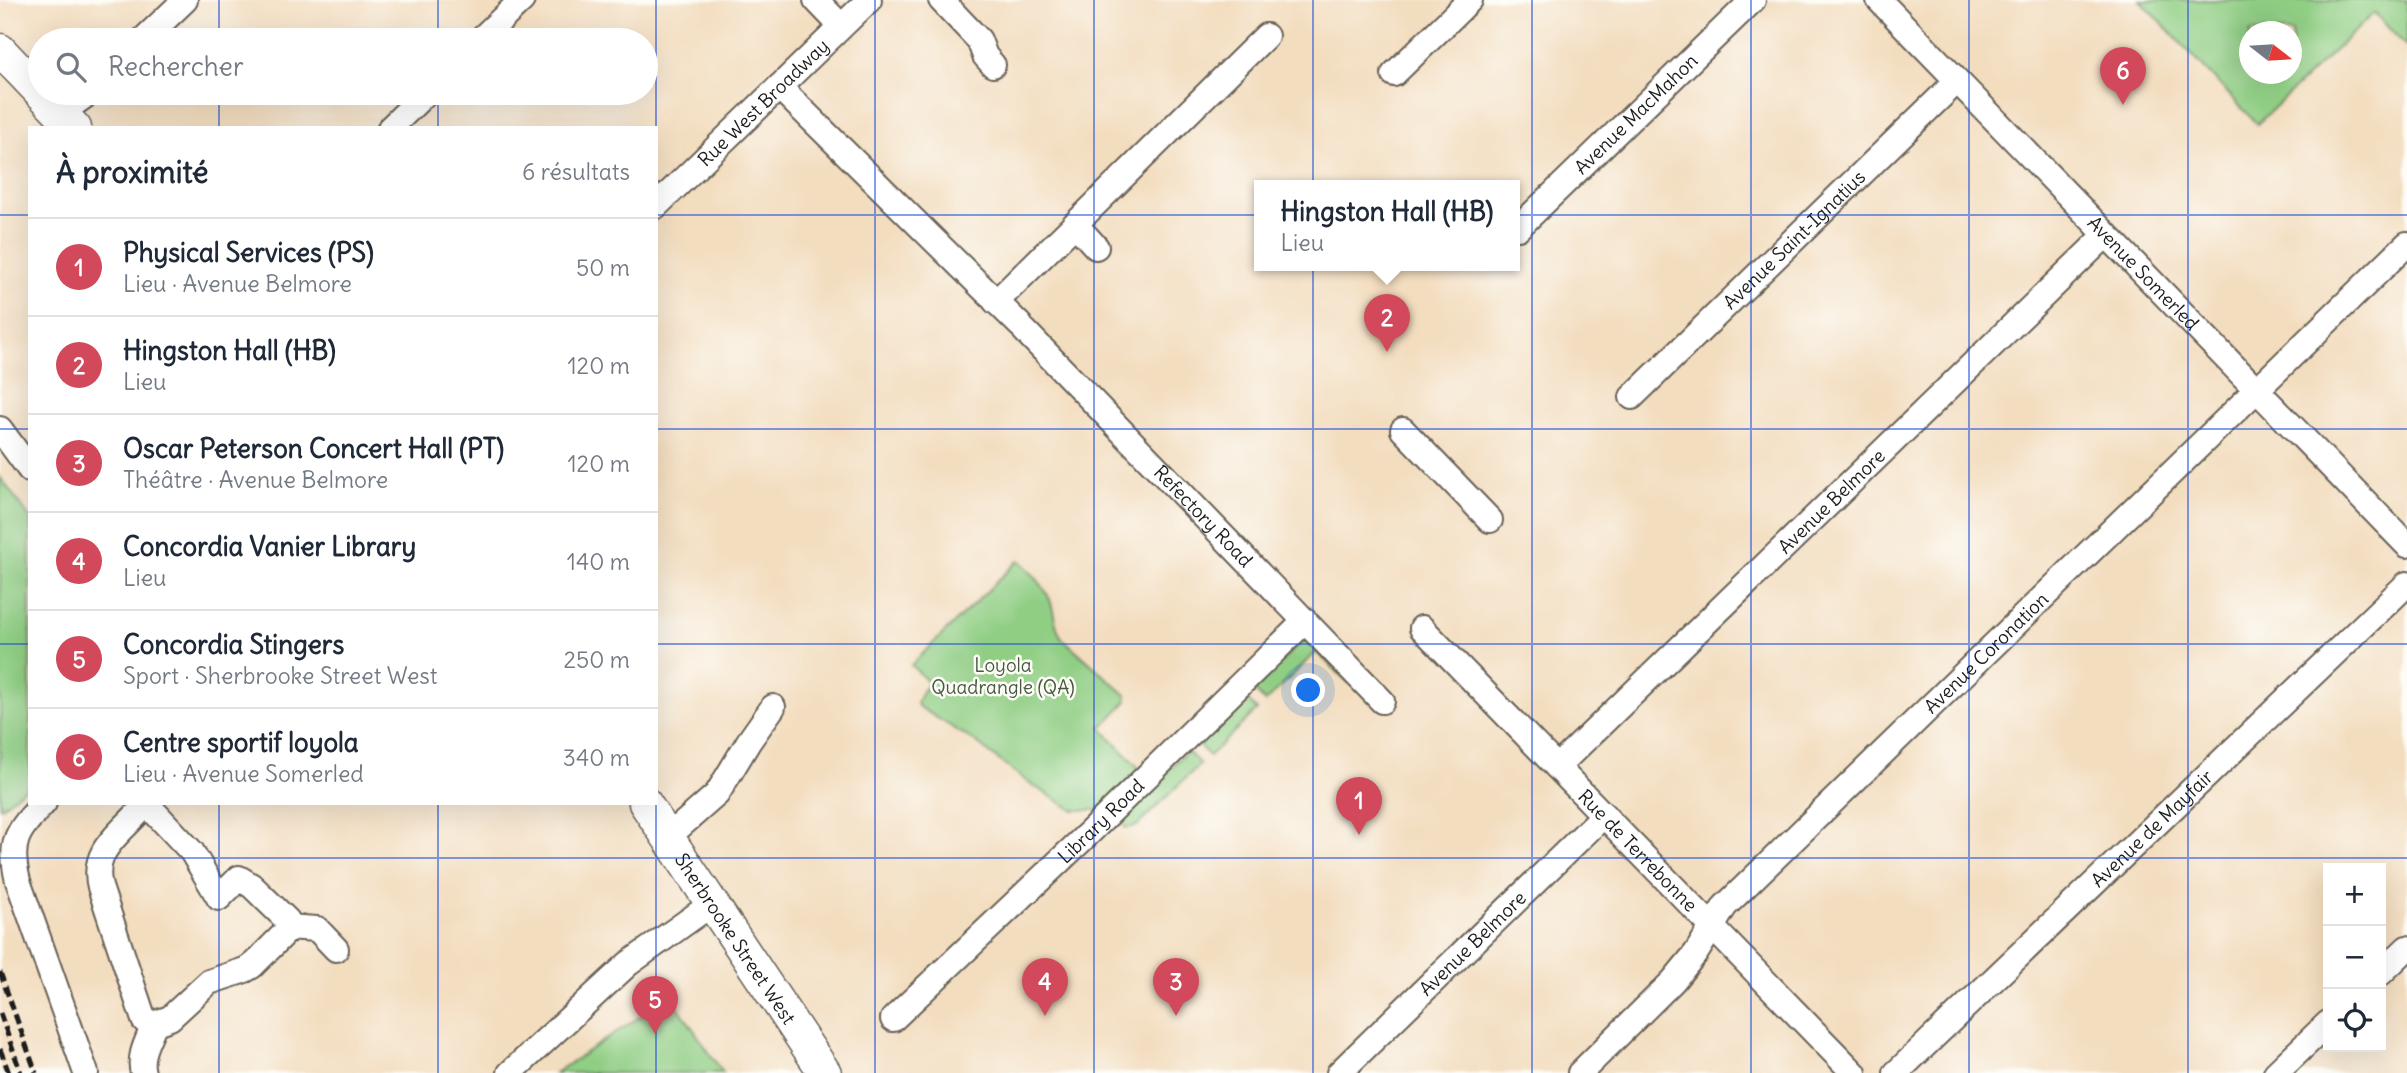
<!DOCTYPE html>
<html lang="fr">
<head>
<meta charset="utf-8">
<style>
	:root { --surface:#fff; --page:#f2f2f3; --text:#1f2937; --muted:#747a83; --line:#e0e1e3; --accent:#d1495b }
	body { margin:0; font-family:Delius,sans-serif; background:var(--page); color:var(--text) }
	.controls { position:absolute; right:21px; bottom:21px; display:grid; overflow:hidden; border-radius:0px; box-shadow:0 7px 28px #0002 }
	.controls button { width:63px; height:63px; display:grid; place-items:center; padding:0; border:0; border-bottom:2px solid var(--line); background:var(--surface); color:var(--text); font:35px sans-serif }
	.compass { position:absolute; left:2239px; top:21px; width:63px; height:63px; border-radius:50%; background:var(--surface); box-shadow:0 7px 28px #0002; rotate:107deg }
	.you { position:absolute; left:1309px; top:691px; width:24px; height:24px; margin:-18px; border:5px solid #fff; border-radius:50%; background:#1a73e8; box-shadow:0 0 0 10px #1a73e833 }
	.badge { display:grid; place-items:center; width:46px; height:46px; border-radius:50%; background:var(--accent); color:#fff; font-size:23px; font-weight:700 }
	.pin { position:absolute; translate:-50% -58px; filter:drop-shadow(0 2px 4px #0008) }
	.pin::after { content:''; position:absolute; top:37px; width:24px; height:21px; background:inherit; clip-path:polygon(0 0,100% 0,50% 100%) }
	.popup { position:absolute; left:1254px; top:180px; width:266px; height:91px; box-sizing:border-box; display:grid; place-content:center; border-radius:0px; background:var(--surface); filter:drop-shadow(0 2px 5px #0005); font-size:23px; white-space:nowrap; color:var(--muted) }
	.popup b { font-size:26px; color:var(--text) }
	.popup::after { content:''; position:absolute; left:50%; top:100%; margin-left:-14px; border:14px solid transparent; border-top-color:var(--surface) }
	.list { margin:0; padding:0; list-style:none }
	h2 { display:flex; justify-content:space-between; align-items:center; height:91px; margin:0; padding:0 28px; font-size:30px }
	h2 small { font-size:23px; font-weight:400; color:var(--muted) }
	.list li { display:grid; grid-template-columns:46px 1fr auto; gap:21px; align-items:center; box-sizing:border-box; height:98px; padding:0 28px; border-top:2px solid var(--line) }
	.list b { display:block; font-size:26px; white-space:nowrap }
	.list p { margin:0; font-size:23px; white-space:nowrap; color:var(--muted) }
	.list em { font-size:23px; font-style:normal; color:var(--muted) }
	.icon { flex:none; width:38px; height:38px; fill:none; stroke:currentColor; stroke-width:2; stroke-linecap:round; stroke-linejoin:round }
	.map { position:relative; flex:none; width:2407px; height:1073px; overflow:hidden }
	.search { position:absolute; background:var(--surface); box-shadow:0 7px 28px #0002; left:28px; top:28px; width:630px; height:77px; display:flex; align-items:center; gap:18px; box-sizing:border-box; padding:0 24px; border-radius:38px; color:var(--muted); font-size:26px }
	.panel { position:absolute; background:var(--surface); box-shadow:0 7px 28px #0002; left:28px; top:126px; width:630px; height:679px; border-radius:0px }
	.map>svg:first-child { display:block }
</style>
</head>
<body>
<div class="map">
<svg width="2407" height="1073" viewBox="0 0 2407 1073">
	<rect width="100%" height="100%" fill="#fdfcf7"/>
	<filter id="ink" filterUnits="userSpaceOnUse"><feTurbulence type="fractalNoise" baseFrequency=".0143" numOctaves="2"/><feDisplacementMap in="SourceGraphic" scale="14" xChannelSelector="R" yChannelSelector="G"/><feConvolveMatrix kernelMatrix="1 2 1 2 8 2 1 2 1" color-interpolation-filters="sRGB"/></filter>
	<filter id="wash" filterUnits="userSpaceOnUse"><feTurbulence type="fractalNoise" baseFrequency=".00686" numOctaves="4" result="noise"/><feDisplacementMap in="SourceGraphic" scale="28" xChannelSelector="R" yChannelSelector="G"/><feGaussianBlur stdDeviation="1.57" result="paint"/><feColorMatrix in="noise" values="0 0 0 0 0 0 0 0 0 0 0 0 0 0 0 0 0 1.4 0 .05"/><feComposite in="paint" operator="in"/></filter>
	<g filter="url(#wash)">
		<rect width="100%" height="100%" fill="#f3ddbf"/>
		<path fill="#90ce84" stroke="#567550" stroke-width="2" fill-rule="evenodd" d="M2140 0H2407V47L2374 13 2257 124ZM2250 32H2292V74H2250Z
			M0 477 30 518V784L0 808Z
			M1019 560C1032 573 1043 584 1050 600 1055 614 1054 626 1062 638L1126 695 1127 701 1101 728 1140 769 1099 810H1073L1029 783 974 741 918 706 917 703 922 691 929 683 911 665Z
			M1306 638 1349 683 1316 652 1265 702 1252 688Z
			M1244 696 1257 710 1209 756 1196 742Z
			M1187 751 1200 764 1137 826 1126 828 1118 820Z
			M671 996 723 1073H555Z"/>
	</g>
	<g filter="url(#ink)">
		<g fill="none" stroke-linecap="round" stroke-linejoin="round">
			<defs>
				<g id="minor">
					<path d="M816 0 841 26"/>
					<path d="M941 0 979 40 985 56 993 65"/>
					<path id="s1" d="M1879 0 2407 545"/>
					<path d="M143 40 185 0"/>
					<path d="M480 40 522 0"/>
					<path d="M1394 74 1470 0"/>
					<path d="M779 87 1020 325"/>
					<path d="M61 113 89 93"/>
					<path d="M390 128 426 93"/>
					<path id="s2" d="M656 206 869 0"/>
					<path d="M1075 224 1096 247"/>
					<path id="s3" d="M1518 228 1753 0"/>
					<path d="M996 302 1266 36"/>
					<path id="s4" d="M1025 331 1382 701"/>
					<path id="s5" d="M1632 397 1956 82"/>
					<path d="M0 429 30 470"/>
					<path d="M1403 430 1490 520"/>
					<path id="s6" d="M1422 628 1854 1073"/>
					<path id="s7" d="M1557 767 2106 235"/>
					<path d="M44 803C17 831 8 842 18 881L86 1073"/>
					<path d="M143 803 139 812C117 836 91 852 100 887L144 1020 150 1025 170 1018 209 982 245 970 252 966 286 932 287 920 252 886 239 878 219 898 192 852 146 803"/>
					<path d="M668 837 717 794 749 741 773 707"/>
					<path d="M287 927 317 929 336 949"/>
					<path d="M2381 973 2407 948"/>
					<path id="s8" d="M893 1019 1090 832 1305 621"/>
					<path d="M143 1073C138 1056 148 1040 154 1025"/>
					<path d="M510 1073 628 964 713 903"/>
					<path id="s9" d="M1339 1073 1604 815"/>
					<path id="s10" d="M1580 1073 1673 981 1696 953 1725 906 2407 244"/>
					<path id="s11" d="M1896 1073 2407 584"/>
					<path d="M2276 1073 2328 1023"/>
				</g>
				<g id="major">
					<path d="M0 50 40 92"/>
					<path d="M41 93 75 128"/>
					<path id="s12" d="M645 803 825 1073"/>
				</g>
			</defs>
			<use href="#minor" stroke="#676055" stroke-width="28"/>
			<use href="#major" stroke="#676055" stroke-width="35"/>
			<use href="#minor" stroke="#fff" stroke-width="24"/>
			<use href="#major" stroke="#fff" stroke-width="32"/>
			<path stroke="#1c1c1c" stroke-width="5" stroke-dasharray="10 5" stroke-linecap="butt" d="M0 972 36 1073
				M0 1013 21 1073
				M0 1049 9 1073"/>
		</g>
	</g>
	<path fill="none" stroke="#1d4ed8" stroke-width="2" stroke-opacity="0.55" d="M219 0V40M438 0V40M656 0V1073M875 0V1073M1094 0V1073M1313 0V1073M1532 0V1073M1751 0V1073M1969 0V1073M2188 0V1073M219 93V128M438 93V128M0 215H30M656 215H2407M0 429H30M656 429H2407M0 644H30M656 644H2407M219 803V1073M438 803V1073M0 858H2407"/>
	<g text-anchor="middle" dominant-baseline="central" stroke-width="5" stroke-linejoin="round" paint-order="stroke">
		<g font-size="19" fill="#1c1c1c" stroke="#fdfcf7">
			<text stroke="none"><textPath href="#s2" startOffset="149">Rue West Broadway</textPath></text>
			<text stroke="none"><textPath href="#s3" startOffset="164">Avenue MacMahon</textPath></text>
			<text stroke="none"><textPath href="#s5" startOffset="226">Avenue Saint-Ignatius</textPath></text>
			<text stroke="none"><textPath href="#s1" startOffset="380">Avenue Somerled</textPath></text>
			<text stroke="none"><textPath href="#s7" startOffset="382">Avenue Belmore</textPath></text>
			<text stroke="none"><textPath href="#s4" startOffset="257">Refectory Road</textPath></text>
			<text stroke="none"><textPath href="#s10" startOffset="586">Avenue Coronation</textPath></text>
			<text stroke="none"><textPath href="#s8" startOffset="287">Library Road</textPath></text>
			<text stroke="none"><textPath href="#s11" startOffset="354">Avenue de Mayfair</textPath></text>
			<text stroke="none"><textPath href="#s6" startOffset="310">Rue de Terrebonne</textPath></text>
			<text stroke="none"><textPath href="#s12" startOffset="163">Sherbrooke Street West</textPath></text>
			<text stroke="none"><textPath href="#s9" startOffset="186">Avenue Belmore</textPath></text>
		</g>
		<g font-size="19" fill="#455a40" stroke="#fdfcf7">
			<text x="1003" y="665">Loyola<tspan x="1003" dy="22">Quadrangle (QA)</tspan></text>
		</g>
	</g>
</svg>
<div class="controls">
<button>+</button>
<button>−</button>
<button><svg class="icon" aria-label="locate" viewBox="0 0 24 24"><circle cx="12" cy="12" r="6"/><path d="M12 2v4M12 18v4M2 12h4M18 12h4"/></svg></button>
</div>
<svg class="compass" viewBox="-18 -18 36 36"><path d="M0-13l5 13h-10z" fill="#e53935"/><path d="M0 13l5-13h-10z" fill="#747a83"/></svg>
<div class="you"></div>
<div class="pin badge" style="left:1359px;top:835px">1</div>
<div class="pin badge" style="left:1387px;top:352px">2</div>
<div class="popup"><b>Hingston Hall (HB)</b>Lieu</div>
<div class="pin badge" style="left:1176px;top:1016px">3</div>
<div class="pin badge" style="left:1045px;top:1016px">4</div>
<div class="pin badge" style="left:655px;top:1034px">5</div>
<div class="pin badge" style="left:2123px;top:105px">6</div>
<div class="search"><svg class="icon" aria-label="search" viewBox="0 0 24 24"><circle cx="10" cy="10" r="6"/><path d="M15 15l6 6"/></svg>Rechercher</div>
<section class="panel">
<h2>À proximité<small>6 résultats</small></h2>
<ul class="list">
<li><span class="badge">1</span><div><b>Physical Services (PS)</b><p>Lieu · Avenue Belmore</p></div><em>50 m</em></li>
<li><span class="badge">2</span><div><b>Hingston Hall (HB)</b><p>Lieu</p></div><em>120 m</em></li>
<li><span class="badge">3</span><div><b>Oscar Peterson Concert Hall (PT)</b><p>Théâtre · Avenue Belmore</p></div><em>120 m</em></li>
<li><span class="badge">4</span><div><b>Concordia Vanier Library</b><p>Lieu</p></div><em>140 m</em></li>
<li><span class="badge">5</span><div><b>Concordia Stingers</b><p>Sport · Sherbrooke Street West</p></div><em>250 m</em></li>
<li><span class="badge">6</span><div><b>Centre sportif loyola</b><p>Lieu · Avenue Somerled</p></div><em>340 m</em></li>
</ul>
</section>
</div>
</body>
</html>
